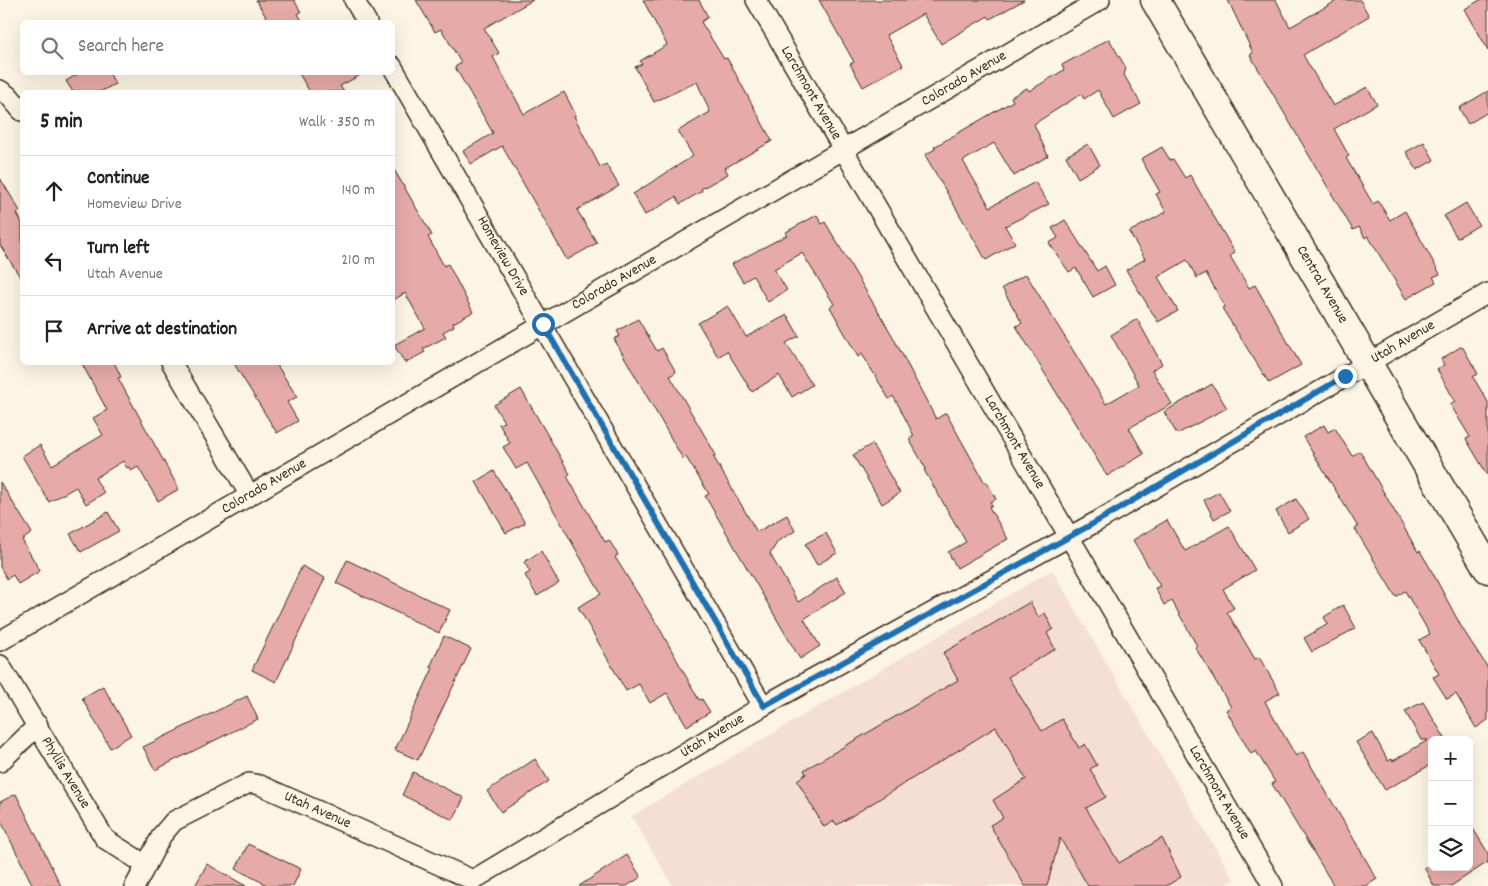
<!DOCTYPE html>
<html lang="en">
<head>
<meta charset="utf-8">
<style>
	:root { --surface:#fff; --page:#f6f6f6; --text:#222; --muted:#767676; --line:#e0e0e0 }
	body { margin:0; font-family:Dekko,sans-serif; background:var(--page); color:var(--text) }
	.controls { position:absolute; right:15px; bottom:15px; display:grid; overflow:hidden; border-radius:8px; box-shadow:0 5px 20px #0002 }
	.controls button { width:45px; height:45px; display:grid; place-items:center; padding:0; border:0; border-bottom:1px solid var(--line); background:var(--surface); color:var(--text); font:25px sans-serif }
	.stop { position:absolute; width:15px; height:15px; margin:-11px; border:4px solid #1f6fb2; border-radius:50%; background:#fff }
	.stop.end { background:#1f6fb2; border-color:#fff; box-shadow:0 1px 5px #0008 }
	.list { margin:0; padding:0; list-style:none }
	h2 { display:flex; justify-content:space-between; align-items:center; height:65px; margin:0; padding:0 20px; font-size:21px }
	h2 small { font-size:16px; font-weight:400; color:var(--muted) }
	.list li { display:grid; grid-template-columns:32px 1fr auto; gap:15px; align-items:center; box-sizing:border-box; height:70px; padding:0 20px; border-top:1px solid var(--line) }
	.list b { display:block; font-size:19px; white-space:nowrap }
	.list p { margin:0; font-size:16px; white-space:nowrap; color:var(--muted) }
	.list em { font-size:16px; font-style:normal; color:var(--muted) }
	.icon { flex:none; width:28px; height:28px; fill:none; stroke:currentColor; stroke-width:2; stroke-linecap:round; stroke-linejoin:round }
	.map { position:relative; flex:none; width:1488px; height:886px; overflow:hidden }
	.search { position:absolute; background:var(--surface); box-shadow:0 5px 20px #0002; left:20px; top:20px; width:375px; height:55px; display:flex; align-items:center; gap:12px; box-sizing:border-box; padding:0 18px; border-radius:8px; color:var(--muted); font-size:19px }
	.panel { position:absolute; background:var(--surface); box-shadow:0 5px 20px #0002; left:20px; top:90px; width:375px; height:275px; border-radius:8px }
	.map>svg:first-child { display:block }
</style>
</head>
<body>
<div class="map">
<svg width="1488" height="886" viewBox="0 0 1488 886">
	<rect width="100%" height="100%" fill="#fcf5e5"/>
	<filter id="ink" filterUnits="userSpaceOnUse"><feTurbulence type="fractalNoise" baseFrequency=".02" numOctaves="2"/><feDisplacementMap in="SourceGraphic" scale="10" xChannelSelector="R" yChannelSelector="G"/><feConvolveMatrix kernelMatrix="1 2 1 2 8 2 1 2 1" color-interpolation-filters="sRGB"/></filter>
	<g filter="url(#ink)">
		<path fill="#f5dfd3" d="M1052 570 1234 880 1223 886H673L631 816Z"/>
		<path fill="#e6aba8" stroke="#3b2a1e" d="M256 0H294L301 12 298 14 303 22H269Z
			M416 0H533L484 28 499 53 493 57 524 114 564 92 576 115 574 116 600 167 606 164 619 186 577 210 597 243 567 260 502 146 471 164 463 151 493 133 455 67 461 63 449 42 441 29 435 32Z
			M643 0H699L708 17 701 22 724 59 727 58 772 141 725 168 728 174 701 189 702 191 680 204 676 197 645 215 633 194 693 156 678 131 710 112 697 82 654 102 635 67 642 64 640 61 667 45Z
			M819 0H1024L990 19 988 16 941 44 923 14 886 35 903 65 863 87 850 64 854 62Z
			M1228 0H1276L1290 27 1338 0H1360L1369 16 1303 55 1333 106 1367 87 1377 104 1334 129 1349 156 1346 158 1373 204 1378 201 1390 220 1405 211 1440 274 1433 277 1436 282 1406 299 1368 236 1365 238 1359 227 1353 230 1250 55 1253 53Z
			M1480 0H1488V50L1465 9Z
			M1109 39 1126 68 1124 75 1141 104 1114 119 1098 90 1084 99 1081 94 1034 124 1048 156 1014 176 994 143 963 161 990 207 1035 182 1049 204 1005 226 1015 243 986 260 925 155 935 149 934 147 1013 101 1011 97 1027 88 1029 91 1064 70 1062 65Z
			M81 72H109L115 84 100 92H73L66 81Z
			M298 72H366L340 86 344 92H310Z
			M1488 91V112L1468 124 1459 108Z
			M1424 142 1434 160 1417 170 1406 152Z
			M1088 144 1100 165 1078 178 1066 156Z
			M1162 147 1170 160 1173 159 1185 178 1190 175 1235 253 1230 256 1249 288 1255 285 1301 365 1269 383 1222 308 1225 307 1206 273 1197 278 1187 260 1158 277 1178 311 1158 322 1126 270 1145 259 1129 232 1166 212 1156 194 1160 192 1141 159Z
			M392 166 432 235 428 237 444 266 448 264 473 312 453 323 454 326 443 332 446 337 423 349 425 352 405 363 394 345 425 328 405 293 392 301Z
			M0 178 20 211 17 213 22 223V280L0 245Z
			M1466 203 1479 225 1457 238 1444 216Z
			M817 215 822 224 825 222 892 335 936 419 946 413 985 483 987 482 996 499 990 502 992 505 989 507 1008 539 957 568 948 552 966 542 924 470 926 469 909 439 914 436 900 408 893 396 889 399 862 354 858 357 830 307 834 304 802 253 774 269 787 290 768 302 753 276 743 282 732 264 787 235 786 232Z
			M1065 220 1097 271 1105 266 1115 285 1093 297 1076 268 1069 272 1049 243 1058 238 1052 228Z
			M1026 274 1106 404 1139 385 1111 335 1137 319 1162 364 1152 370 1172 404 1129 428 1144 454 1107 476 1016 326 1022 323 1002 288Z
			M728 306 746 337 787 315 799 336 786 343 812 385 792 397 779 375 752 392 727 351 718 357 698 323Z
			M638 319 657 351 662 348 676 372 670 376 716 455 713 456 757 532 787 515 795 531 778 541 770 554 798 602 837 577 846 592 804 619 820 646 800 659 705 496 709 494 686 457 683 459 614 339 620 336 617 331Z
			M1462 346 1478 374 1473 377 1488 402V476L1466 439 1470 437 1450 404 1455 401 1437 369 1444 365 1441 359Z
			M81 362H114L121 377 118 378 179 489 158 501 138 467 131 471 129 467 127 468 123 461 95 478 104 493 86 504 76 487 49 502 22 456 40 445 52 465 103 435 93 418 107 410Z
			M233 362H275L297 397 287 402 298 421 277 433Z
			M1212 384 1227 408 1177 434 1164 412Z
			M521 389 570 474 567 476 572 485 605 542 609 540 618 555 615 557 661 631 699 700 702 699 710 712 687 726 667 693 650 703 639 684 626 691 578 607 601 594 527 463 516 469 503 447 510 443 499 424 504 422 494 405Z
			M1324 425 1328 432 1335 428 1352 456 1360 451 1418 552 1420 551 1429 566 1462 628 1488 668V720L1476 728 1456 694 1447 699 1433 677 1439 674 1419 640 1430 634 1405 591 1396 597 1355 529 1358 527 1303 437Z
			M872 444 900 493 882 504 853 455Z
			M494 471 525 523 506 533 476 482Z
			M0 482 32 533 22 540 40 571 18 584 13 575 7 579 0 567Z
			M1219 492 1230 511 1214 519 1204 500Z
			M1296 499 1309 519 1288 532 1276 511Z
			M108 512 119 531 81 552 70 534Z
			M1167 520 1185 551 1229 526 1255 570 1223 589 1234 608 1227 612 1255 659 1259 657 1280 693 1265 701 1271 713 1296 756 1303 752 1377 879 1366 886H1334L1272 784 1275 782 1256 751 1251 754 1226 710 1231 707 1195 647 1197 646 1172 601 1164 605 1155 588 1160 586 1133 540Z
			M826 533 837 553 817 565 805 544Z
			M541 551 559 583 537 596 525 575 530 572 524 562Z
			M347 560 450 610 439 633 336 583Z
			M302 566 325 578 276 682 252 670Z
			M1030 602 1038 617 1045 613 1053 629 1047 633 1055 649 1008 677 1042 731 1062 719 1079 748 1085 744 1097 765 1090 769 1106 797 1086 808 1119 863 1162 838 1181 877 1166 886H1088L1060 838 1047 886H1025L990 825 1003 818 993 800 1026 779 996 727 837 825 834 821 824 827 797 780 806 774 804 770 958 680 943 653Z
			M1343 605 1356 628 1312 652 1304 638 1328 624 1324 617Z
			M444 636 471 649 418 760 395 750 433 668 430 667Z
			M103 686 131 735 110 748 82 698Z
			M247 696 258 719 155 770 143 747Z
			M1423 702 1446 740H1432V764L1385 790 1356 742 1373 733 1388 761 1392 759 1393 761 1428 740H1421L1405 711Z
			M535 759 549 781 501 812 487 791Z
			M413 772 464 798 453 820 402 795Z
			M16 794 61 886H33L0 819V802Z
			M1469 822 1488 853V862L1451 886H1434L1424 867H1469Z
			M248 844 301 869 293 886H269L236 869Z
			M627 855 641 877 627 886H579Z
			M207 864 246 886H195Z"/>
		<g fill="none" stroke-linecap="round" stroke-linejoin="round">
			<defs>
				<g id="street">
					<path d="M354 0 367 22"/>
					<path id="s1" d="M756 0 1273 886"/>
					<path id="s2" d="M392 66 763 706"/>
					<path d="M0 90 10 97 22 111"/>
					<path d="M171 362 249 494"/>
					<path id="s3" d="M0 641 1100 0"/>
					<path id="s4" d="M0 665 105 839 146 865"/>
					<path d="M0 762 38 725"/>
					<path id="s5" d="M135 886 162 835 174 821 249 783 260 785 473 880 763 706 1096 522 1488 293"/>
				</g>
				<g id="secondary">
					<path id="s6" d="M1155 0 1488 569"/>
				</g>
			</defs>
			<use href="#street" stroke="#3b2a1e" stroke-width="22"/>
			<use href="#secondary" stroke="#3b2a1e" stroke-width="31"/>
			<use href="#street" stroke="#fcf5e5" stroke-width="19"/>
			<use href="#secondary" stroke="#fcf5e5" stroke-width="28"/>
		</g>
	</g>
	<g fill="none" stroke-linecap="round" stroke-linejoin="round" filter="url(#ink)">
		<path stroke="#1f6fb2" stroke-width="6" d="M543 324 764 706 1096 522 1345 376"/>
	</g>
	<g text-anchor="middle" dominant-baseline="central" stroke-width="4" stroke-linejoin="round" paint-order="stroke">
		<g font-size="15" fill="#3b2a1e" stroke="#fcf5e5">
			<text stroke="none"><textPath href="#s3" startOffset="1116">Colorado Avenue</textPath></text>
			<text stroke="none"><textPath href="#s1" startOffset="108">Larchmont Avenue</textPath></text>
			<text stroke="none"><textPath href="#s2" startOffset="220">Homeview Drive</textPath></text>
			<text stroke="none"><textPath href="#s3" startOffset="711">Colorado Avenue</textPath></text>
			<text stroke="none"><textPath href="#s6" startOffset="330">Central Avenue</textPath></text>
			<text stroke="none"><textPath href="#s5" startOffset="1479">Utah Avenue</textPath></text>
			<text stroke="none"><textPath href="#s1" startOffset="512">Larchmont Avenue</textPath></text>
			<text stroke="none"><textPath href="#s3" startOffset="306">Colorado Avenue</textPath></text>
			<text stroke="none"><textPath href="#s5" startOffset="684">Utah Avenue</textPath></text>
			<text stroke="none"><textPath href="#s4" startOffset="126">Phyllis Avenue</textPath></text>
			<text stroke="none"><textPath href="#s1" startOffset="918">Larchmont Avenue</textPath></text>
			<text stroke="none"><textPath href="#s5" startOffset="234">Utah Avenue</textPath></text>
		</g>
	</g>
</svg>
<div class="controls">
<button>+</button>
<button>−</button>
<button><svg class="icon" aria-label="layers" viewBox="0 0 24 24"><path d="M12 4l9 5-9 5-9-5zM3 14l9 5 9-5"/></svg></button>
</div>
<div class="stop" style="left:543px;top:324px"></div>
<div class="stop end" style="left:1345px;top:376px"></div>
<div class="search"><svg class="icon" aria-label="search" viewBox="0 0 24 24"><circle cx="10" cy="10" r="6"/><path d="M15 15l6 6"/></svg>Search here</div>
<section class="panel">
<h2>5 min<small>Walk · 350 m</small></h2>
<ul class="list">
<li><svg class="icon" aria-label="ahead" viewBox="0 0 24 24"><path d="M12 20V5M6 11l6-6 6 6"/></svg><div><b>Continue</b><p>Homeview Drive</p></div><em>140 m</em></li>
<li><svg class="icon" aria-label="left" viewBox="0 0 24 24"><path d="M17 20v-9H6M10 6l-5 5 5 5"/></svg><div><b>Turn left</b><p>Utah Avenue</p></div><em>210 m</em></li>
<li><svg class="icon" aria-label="arrive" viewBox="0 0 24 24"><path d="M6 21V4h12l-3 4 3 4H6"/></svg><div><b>Arrive at destination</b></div></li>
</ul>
</section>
</div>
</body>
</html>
